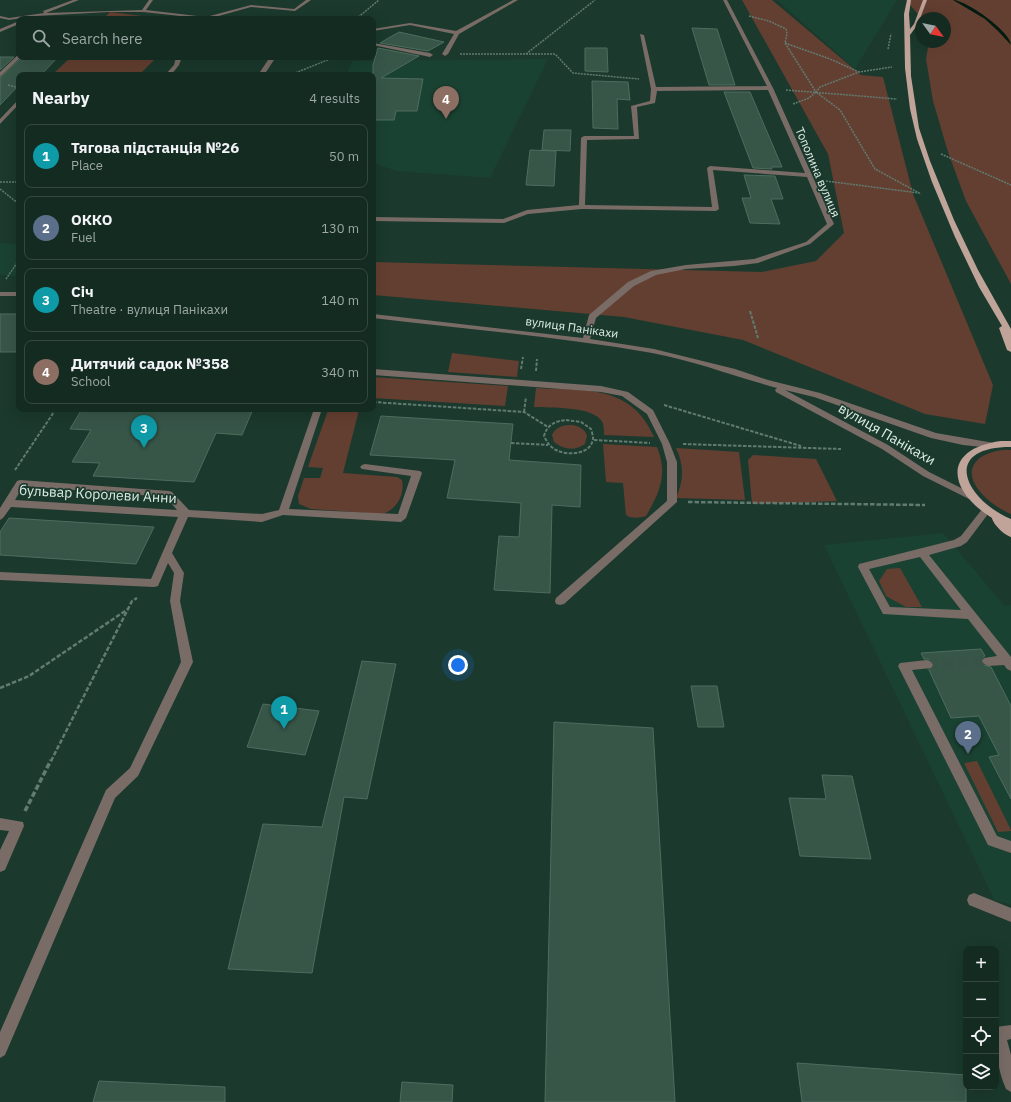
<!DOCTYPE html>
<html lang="en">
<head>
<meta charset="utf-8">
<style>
	:root { --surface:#142b22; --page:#21372f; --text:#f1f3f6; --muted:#9da7a5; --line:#334740; --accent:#f2a07e }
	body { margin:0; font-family:"IBM Plex Sans",sans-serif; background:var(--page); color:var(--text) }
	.controls { position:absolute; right:12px; bottom:12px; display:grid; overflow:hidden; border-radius:8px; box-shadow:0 4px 16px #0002 }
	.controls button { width:36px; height:36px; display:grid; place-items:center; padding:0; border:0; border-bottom:1px solid var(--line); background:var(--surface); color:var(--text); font:20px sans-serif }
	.compass { position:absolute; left:915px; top:12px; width:36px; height:36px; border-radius:50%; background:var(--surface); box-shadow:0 4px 16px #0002; rotate:123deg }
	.you { position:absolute; left:458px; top:665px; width:14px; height:14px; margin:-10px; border:3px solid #fff; border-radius:50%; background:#1a73e8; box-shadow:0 0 0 6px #1a73e833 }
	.badge { display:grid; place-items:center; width:26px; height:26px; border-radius:50%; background:var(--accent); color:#fff; font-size:13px; font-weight:700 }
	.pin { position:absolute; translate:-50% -33px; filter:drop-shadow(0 1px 2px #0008) }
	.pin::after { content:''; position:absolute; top:21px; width:14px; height:12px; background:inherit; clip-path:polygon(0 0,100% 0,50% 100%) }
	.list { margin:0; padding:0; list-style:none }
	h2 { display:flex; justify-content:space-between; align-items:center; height:52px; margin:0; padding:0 16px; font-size:17px }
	h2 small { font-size:13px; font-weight:400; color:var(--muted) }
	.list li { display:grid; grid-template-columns:26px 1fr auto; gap:12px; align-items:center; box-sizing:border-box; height:64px; margin:0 8px 8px; padding:0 8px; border:1px solid var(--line); border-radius:8px }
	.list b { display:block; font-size:15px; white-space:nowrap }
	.list p { margin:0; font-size:13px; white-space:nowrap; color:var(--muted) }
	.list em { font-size:13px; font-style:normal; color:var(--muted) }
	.icon { flex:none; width:22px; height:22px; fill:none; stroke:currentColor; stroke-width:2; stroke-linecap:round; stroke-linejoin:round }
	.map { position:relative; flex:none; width:1011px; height:1102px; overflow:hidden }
	.search { position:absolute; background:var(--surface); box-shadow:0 4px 16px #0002; left:16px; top:16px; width:360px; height:44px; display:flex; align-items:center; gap:10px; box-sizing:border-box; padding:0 14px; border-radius:8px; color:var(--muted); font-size:15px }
	.panel { position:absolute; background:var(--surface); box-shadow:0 4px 16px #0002; left:16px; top:72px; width:360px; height:340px; border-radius:8px }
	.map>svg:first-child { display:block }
</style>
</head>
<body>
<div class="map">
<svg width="1011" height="1102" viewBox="0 0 1011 1102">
	<rect width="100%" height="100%" fill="#1b392d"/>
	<path fill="#1a4232" d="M777 0H897L855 69Z
		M548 59 490 178 397 171 373 163V75H346L353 61Z
		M0 243 19 244V276L0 275Z
		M943 533 1005 606 1011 605V904L995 901 824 545Z"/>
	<path fill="#633f31" d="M742 0H772L861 75 883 77 913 194 993 385 985 424 925 414 743 340 624 317 373 295V262L762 272 816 261 844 233 828 154Z
		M906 0H1011V284L966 201 948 152 933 101 926 59 929 42H945V18H921Z
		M110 12 166 19H103Z
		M71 57H157L139 75H52Z
		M452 353 519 361 517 377 448 372Z
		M373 377 508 386 505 406 373 398Z
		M536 388C585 391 631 384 654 437L604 435C604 430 604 424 601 420 590 406 550 408 534 407Z
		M330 409H358V414L343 473 397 477 402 480C405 494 397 510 382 514L311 509 299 504 298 496 304 478H320L323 468 308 467 327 413Z
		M573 425C580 427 585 429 587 436L585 444C575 451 564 450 554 442L552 435C556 426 564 425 573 425Z
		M603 444 657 447C668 474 660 492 646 516 639 518 632 519 626 515L623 483 606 482Z
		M676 448 739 452 745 500 676 498C684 480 684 465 676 448Z
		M1011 450V514C993 507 954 477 981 457 990 452 1001 449 1011 450Z
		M753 455 816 459 837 501 752 504 748 460Z
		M900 568 922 607H906L886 596 879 581 887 569Z
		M977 761 1011 830V831L998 832 964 763Z"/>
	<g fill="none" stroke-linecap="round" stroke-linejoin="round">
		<path fill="#021b11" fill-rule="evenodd" d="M953 0C966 0 1011 32 1011 45L998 31 985 19Z"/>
	</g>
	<path fill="#375648" stroke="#4e6d5f" d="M692 28 717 29 735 85H709Z
		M399 32 444 42 428 51 380 43Z
		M378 48 419 56 381 78 423 79 417 111H396L394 120H373V65Z
		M585 48H607L608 72 585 71Z
		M0 57H14L0 70Z
		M22 57H58L41 75H19V85L0 105V78Z
		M592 81 628 82 630 100 617 99 618 129 593 128Z
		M724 92H750L782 167H771L772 169 753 168Z
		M544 130H571L570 151 542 150Z
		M530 150 556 151 554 186 526 185Z
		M744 175 775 176 783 199H771L780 224 750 223 742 198H751Z
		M0 314H19V352H0Z
		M82 409H253L242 435 216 433 194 482 93 476 100 463 72 462 91 430 70 429Z
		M381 416 513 424 509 460 581 465 580 507 552 505 550 593 494 590 499 536 519 537 521 503 447 498 455 460 370 455Z
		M9 518 154 527 136 564 0 555V532Z
		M981 649 985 656 983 657 981 662 983 665 991 667 1011 706V799L989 757 999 755 979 716 951 718 929 670 932 669 934 664 928 659H924L921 653Z
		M362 661 396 664 367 799 344 797 312 973 228 969 263 824 322 827Z
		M691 686H717L724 727H698Z
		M263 704 319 711 305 755 247 747Z
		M554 722 653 728 675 1102H545Z
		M822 775 852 776 871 859 800 856 789 798 826 799Z
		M797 1063 966 1075V1102H802Z
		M99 1081 225 1087V1102H93Z
		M402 1082 453 1085 452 1102H400Z"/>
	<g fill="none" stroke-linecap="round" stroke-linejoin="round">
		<path stroke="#385449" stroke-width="10" stroke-dasharray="10 5.5" stroke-linecap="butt" d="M927 665 988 661"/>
		<path stroke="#627b71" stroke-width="1.5" stroke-dasharray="2 1" stroke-linecap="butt" d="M749 16 769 21 786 29 787 34 785 43 816 92 820 87 859 72 892 67
			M356 19 379 0
			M785 43 830 59 859 72
			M888 49 891 34
			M460 54H555L573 73 639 79
			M526 54 595 0
			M290 75 335 57
			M8 85 19 88
			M786 90 897 99
			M793 104 809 98 816 92 840 110 875 169 921 194
			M941 154 1011 185
			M826 181 919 193
			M0 182H19
			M0 189 19 204
			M6 279 19 260"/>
		<path stroke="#627b71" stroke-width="2" stroke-dasharray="3.5 1.5" stroke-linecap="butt" d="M750 311 758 338
			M521 369 523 357
			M536 371 537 359
			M373 402 524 412 548 427
			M664 405 801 446
			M524 412 526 397
			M566 420 581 422 591 429C592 432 593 436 593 438 592 455 567 456 556 450 550 447 547 442 544 436 547 425 555 421 566 420Z
			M594 440 650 443
			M511 443 548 445
			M683 444 841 449
			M15 470 56 409"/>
		<path stroke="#627b71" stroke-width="2.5" stroke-dasharray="4.5 2" stroke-linecap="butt" d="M688 502 925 505
			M0 688 29 676 128 609
			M51 761 132 601 137 598"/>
		<path stroke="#627b71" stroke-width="3.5" stroke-dasharray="5.5 2.5" stroke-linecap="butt" d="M25 811 51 760"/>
		<path fill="#796c66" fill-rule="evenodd" d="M73 0H79L46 13 142 10 149 0H153L146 10 206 17 251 5 294 9 306 0H311L295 11 251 7 208 19 143 12H109L36 16 9 20 0 18V16L9 18 44 13 43 11Z
			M513 0H518L459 34 448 54 445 56 442 54 454 34 410 25 373 31V29L410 23 456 31Z
			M723 0H727L773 88 834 224 810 244 758 263 734 266 686 269 656 275 634 286 596 318 590 339 654 349 735 369 768 380 820 393 936 433 994 443 995 445 994 447 991 448 963 445 931 438 814 397 785 390 888 445 929 472 977 496 979 498 977 500H971L923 476 882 449 776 392 775 390 777 388C736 377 695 361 652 353 560 337 466 329 373 318V314L583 338 589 315 628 282 651 271 686 265 754 259 806 242 827 224 807 177 713 170 719 209 716 211 582 209 528 214 504 223 373 221V217L503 219 527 210 579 205 581 138 584 136H634L631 106 650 101 651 89 640 34 644 35 656 87 767 86ZM768 90 805 173 710 166 707 168 712 207 585 205 587 140 639 139 637 107 655 103 657 91Z
			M19 21V24L0 32V29Z
			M373 43 430 53 433 55 430 57 373 45Z
			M19 54V57H21L0 77V72Z
			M176 57H182L179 65 171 75H165L174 65Z
			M270 57H276L264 75H258Z
			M19 99V104L0 124V119Z
			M0 292H19V296H0Z
			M373 369 601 386 628 392 653 410 670 444 677 462V502L564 604 560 605 556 604 555 601 556 598 667 501V462L662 444 647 414 622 396 601 392 373 375Z
			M314 409H322L289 509 398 514 411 476 362 469 360 467 362 465 365 464 420 471 422 473 406 518 401 522 283 515 262 522 188 517 172 553 184 573 180 601 193 662 138 776 115 798 5 1055 0 1058V1032L106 790 130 768 181 662 170 601 174 573 168 563 158 586 154 587 0 580V572L151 579 178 517 11 507 3 518 0 520V508L17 481 20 480 169 491 172 492 189 510 262 514 279 510ZM23 486 166 497 177 510 15 500Z
			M986 507 991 510 967 542 961 546 929 555 1011 657V671L1007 669 1004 665 988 666 984 664 982 661 984 658 997 656 968 619 883 614 858 567 859 564 863 563 954 540 961 536 983 508ZM920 557 961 610 890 607 869 569Z
			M927 660 931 662 933 665 931 668 912 670 997 836 1011 841V853L988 845 898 666 900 663Z
			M0 818 23 822 24 826 5 870 0 872V850L9 831 0 830Z
			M974 893 1011 908V922L969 905 967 900 969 895Z
			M1011 1025V1039L1007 1040 1011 1055V1092L1006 1089C997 1069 996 1049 996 1027Z"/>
		<path fill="#c0a499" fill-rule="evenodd" d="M907 0H911L909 14 910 29 914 24 923 0H927L918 24 910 35 911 76 919 128 930 161 954 220 978 270 1011 329V352L1007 350 999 328 1002 326 979 287 955 237 932 182 917 139 910 109 905 68 904 14Z
			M1001 441H1011V447C940 447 965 500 1011 519V537C1004 535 993 524 992 518 948 491 941 449 1001 441Z"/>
	</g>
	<g text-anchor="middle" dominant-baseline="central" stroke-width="3.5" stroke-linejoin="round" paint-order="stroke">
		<g font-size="12" fill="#dcede5" stroke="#1b392d">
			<text transform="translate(818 172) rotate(67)">Тополина вулиця</text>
			<text transform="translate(572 327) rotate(8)">вулиця Панікахи</text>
		</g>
		<g font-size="14" fill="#dcede5" stroke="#1b392d">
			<text transform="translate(887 434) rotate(30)">вулиця Панікахи</text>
			<text transform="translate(98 494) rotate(3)">бульвар Королеви Анни</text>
		</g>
	</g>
</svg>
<div class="controls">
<button>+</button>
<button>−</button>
<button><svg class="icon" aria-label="locate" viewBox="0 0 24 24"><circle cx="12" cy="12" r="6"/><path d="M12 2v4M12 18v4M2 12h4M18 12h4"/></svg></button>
<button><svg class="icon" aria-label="layers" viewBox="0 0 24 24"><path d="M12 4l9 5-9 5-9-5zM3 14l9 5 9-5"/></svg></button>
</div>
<svg class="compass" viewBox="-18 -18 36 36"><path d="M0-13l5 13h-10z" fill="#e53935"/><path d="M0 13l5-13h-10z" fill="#9da7a5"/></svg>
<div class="you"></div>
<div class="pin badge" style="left:284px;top:729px;background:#0f9aa8">1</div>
<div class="pin badge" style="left:968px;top:754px;background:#5c6f8a">2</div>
<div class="pin badge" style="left:144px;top:448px;background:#0f9aa8">3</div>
<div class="pin badge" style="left:446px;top:119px;background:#8d6e63">4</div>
<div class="search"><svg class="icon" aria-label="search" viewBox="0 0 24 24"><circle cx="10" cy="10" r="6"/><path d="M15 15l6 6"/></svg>Search here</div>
<section class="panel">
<h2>Nearby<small>4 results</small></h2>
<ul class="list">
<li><span class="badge" style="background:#0f9aa8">1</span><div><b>Тягова пiдстанцiя №26</b><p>Place</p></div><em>50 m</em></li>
<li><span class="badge" style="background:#5c6f8a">2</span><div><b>ОККО</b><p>Fuel</p></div><em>130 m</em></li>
<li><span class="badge" style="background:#0f9aa8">3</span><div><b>Січ</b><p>Theatre · вулиця Панікахи</p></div><em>140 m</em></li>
<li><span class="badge" style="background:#8d6e63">4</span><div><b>Дитячий садок №358</b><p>School</p></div><em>340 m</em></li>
</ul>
</section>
</div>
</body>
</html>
